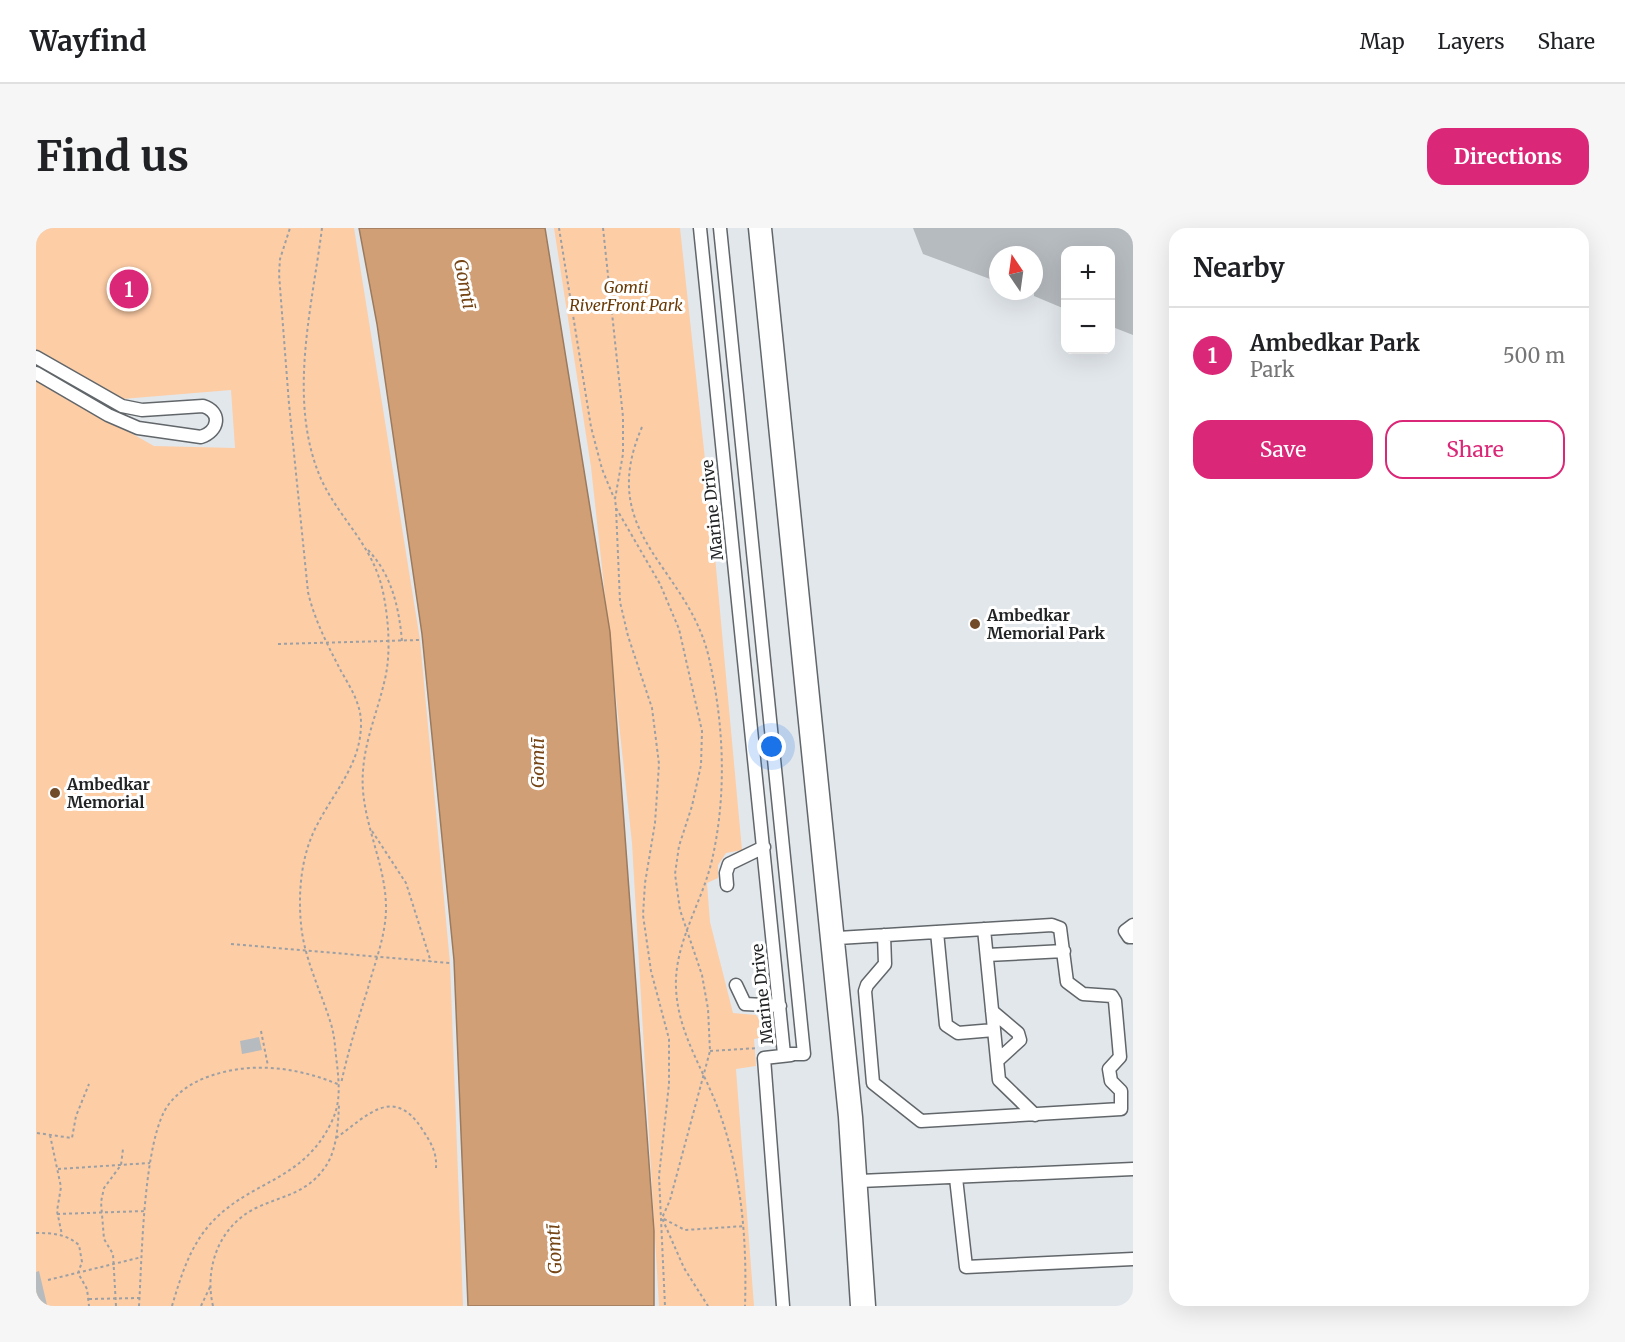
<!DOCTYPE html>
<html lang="en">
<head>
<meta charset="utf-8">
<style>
	:root { --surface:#fff; --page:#f6f6f6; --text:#202124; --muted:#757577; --line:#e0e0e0; --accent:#db2777 }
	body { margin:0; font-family:Merriweather,serif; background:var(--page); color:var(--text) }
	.controls { position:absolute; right:18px; top:18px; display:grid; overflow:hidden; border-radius:12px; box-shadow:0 6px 24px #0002 }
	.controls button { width:54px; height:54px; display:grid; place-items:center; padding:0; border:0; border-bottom:2px solid var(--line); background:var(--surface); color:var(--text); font:30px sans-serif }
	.compass { position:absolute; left:953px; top:18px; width:54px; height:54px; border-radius:50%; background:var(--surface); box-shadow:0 6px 24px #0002; rotate:347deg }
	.you { position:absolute; left:736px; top:519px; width:21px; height:21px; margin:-15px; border:4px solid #fff; border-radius:50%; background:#1a73e8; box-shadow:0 0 0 9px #1a73e833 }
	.badge { display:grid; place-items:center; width:39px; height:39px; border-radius:50%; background:var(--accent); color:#fff; font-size:20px; font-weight:700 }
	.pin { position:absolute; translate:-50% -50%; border:3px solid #fff; box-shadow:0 2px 6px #0006 }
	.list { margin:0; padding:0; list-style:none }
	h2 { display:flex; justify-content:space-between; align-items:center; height:78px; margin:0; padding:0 24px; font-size:26px }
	h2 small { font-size:20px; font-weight:400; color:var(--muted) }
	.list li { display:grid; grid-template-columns:39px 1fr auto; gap:18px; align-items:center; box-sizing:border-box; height:96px; padding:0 24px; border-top:2px solid var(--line) }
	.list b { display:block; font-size:22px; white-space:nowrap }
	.list p { margin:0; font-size:20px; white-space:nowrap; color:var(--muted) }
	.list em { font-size:20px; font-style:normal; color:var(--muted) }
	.actions { display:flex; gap:12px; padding:18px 24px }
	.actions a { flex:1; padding:14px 0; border:2px solid var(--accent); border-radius:18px; text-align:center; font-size:21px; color:var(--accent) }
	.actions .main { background:var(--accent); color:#fff }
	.map { position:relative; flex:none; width:1097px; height:1078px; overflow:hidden; border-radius:18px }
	header { display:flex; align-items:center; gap:36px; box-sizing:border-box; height:84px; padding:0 30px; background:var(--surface); border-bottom:2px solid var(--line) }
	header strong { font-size:28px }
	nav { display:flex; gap:33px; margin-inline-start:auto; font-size:21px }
	.intro { display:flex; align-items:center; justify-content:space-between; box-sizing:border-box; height:144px; padding:0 36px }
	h1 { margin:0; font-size:42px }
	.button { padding:15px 27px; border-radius:18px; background:var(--accent); color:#fff; font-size:21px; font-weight:700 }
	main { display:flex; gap:36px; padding:0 36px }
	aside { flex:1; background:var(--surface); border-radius:18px; box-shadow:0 6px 24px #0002 }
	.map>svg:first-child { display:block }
</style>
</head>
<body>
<header>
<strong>Wayfind</strong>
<nav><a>Map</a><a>Layers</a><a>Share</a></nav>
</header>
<div class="intro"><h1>Find us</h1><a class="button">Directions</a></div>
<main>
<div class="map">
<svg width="1097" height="1078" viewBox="0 0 1097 1078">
	<rect width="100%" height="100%" fill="#e2e7ec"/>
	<path fill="#fdcda6" d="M0 0H318L384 412 414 735 427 1078H0V152L118 218 199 220 195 162 86 171 0 122Z
		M518 0H644L676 296 706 622 690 625 682 637V650L671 655 674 694 697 785 720 787 725 794 728 809 718 811 720 838 700 841 718 1078H623L596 615 555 239Z"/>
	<path fill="#d19f75" stroke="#9c7a5d" stroke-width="1.5" d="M323 0H509L574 404 618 1003V1078H432L418 732 386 406 341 96Z"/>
	<path fill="#b6bbbf" d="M877 0H1097V107L1074 98V22H1029V81L998 68V27H962V54L887 26Z
		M223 809 226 822 206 826 204 813Z
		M3 1043 11 1077 0 1078V1044Z"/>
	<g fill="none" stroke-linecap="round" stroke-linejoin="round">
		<defs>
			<path id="minor" d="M664 0 748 826H768L684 0
				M719 0 809 889 821 1078
				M729 0 820 889 833 1078
				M0 129 86 178 106 182 167 178C186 184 183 203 165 209L102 200 72 187 0 145
				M691 657 690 645 693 636 728 619
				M1097 697 1089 703 1093 709H1097
				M948 701 963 852 999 887
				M901 704 910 797 922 805 958 802
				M802 710 1016 697 1024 700 1031 754 1047 766 1076 768 1079 773 1084 829 1073 841 1075 853 1085 863V881L885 893 837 855 829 763 831 757 849 736 848 707
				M951 727 1028 723
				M700 757 709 776 744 778
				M956 783 982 805 984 812 961 833
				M920 950 930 1039 1097 1031
				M824 953 1097 941
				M747 1078 728 830 755 827"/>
		</defs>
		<use href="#minor" stroke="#61666a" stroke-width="15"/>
		<path stroke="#9ca0a4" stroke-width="2" stroke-dasharray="3 3" stroke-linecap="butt" d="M286 0C276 80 251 173 285 251 305 294 339 318 348 369 353 396 355 429 348 455 341 485 329 512 327 543 323 590 350 633 350 680 350 707 339 734 332 760 322 792 312 823 305 856
			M523 0 555 199 566 241 578 270
			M567 0 587 189V226L579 271 580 280 624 356 643 401 666 503 665 537 656 578 643 618 639 646 644 682 666 747 672 781 674 823 634 972 626 990 648 1040 672 1078
			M606 199C559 307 652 338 673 430 688 496 691 566 676 632 666 675 638 715 640 760 642 807 669 843 684 886 706 948 711 1013 709 1078
			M580 280 584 374 592 408 616 480 623 536 619 595 609 655 607 687 615 743 633 811V856L623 948 629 1078
			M332 322C356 347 363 380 366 413
			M242 416 384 412
			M336 603 370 655 395 734
			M195 716 414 735
			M225 803 232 838
			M674 823 722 820
			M1 905 36 910 40 888 53 856
			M14 907 25 959 21 983 26 1007
			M300 910C330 889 357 856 386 901 395 915 401 924 400 940
			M22 941 114 935
			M21 986 109 983
			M628 991 649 1002 709 998
			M0 1005C17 1005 30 1006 43 1017L46 1034 42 1045 51 1061 53 1078
			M12 1052 106 1029
			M53 1071 103 1070
			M80 1078 77 1026 68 1011 65 974 68 960 85 937 87 921
			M103 1078C106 1032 107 909 133 876 148 857 169 848 192 843 230 835 268 842 304 857
			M136 1078C145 1048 154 1017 177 993 216 952 268 953 296 893 305 874 303 856 301 836 299 822 299 809 295 796 285 763 268 731 265 696 262 665 265 628 280 599 298 563 326 536 325 493 324 474 314 459 305 443 292 418 278 391 272 364L253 176 243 46 244 31 254 0
			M165 1078 174 1059
			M177 1078C168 1040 183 998 220 980 245 968 269 966 287 942 301 925 302 898 303 876"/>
		<use href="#minor" stroke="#fff" stroke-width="12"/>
	</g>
	<g fill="#724b29" stroke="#fff" stroke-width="2">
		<circle cx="939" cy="396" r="6"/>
		<circle cx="19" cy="565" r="6"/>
	</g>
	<g text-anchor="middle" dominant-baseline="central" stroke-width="6" stroke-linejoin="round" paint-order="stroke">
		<g font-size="16" font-style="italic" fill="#693a05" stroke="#fff">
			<text x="590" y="59">Gomti<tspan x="590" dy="18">RiverFront Park</tspan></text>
		</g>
		<g font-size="16" fill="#212324" stroke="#fff">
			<text transform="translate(676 282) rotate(-96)">Marine Drive</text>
			<text transform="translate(726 766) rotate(-96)">Marine Drive</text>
		</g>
		<g font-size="16" font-weight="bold" fill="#212324" stroke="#fff" text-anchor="start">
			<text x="951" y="387">Ambedkar<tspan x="951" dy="18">Memorial Park</tspan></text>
			<text x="31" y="556">Ambedkar<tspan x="31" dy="18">Memorial</tspan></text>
		</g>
		<g font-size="18" font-style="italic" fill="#754515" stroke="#fff">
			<text transform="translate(429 56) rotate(79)">Gomtī</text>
			<text transform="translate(501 535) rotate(-90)">Gomtī</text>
			<text transform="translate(518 1021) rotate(-93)">Gomtī</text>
		</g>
	</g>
</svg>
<div class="controls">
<button>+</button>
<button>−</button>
</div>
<svg class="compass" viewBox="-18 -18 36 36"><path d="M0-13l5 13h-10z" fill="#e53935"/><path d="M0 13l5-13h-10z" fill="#757577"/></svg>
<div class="you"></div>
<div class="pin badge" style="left:93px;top:61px">1</div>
</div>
<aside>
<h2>Nearby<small></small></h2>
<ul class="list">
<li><span class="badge">1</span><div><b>Ambedkar Park</b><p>Park</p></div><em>500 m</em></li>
</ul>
<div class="actions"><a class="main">Save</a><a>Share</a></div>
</aside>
</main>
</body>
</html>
